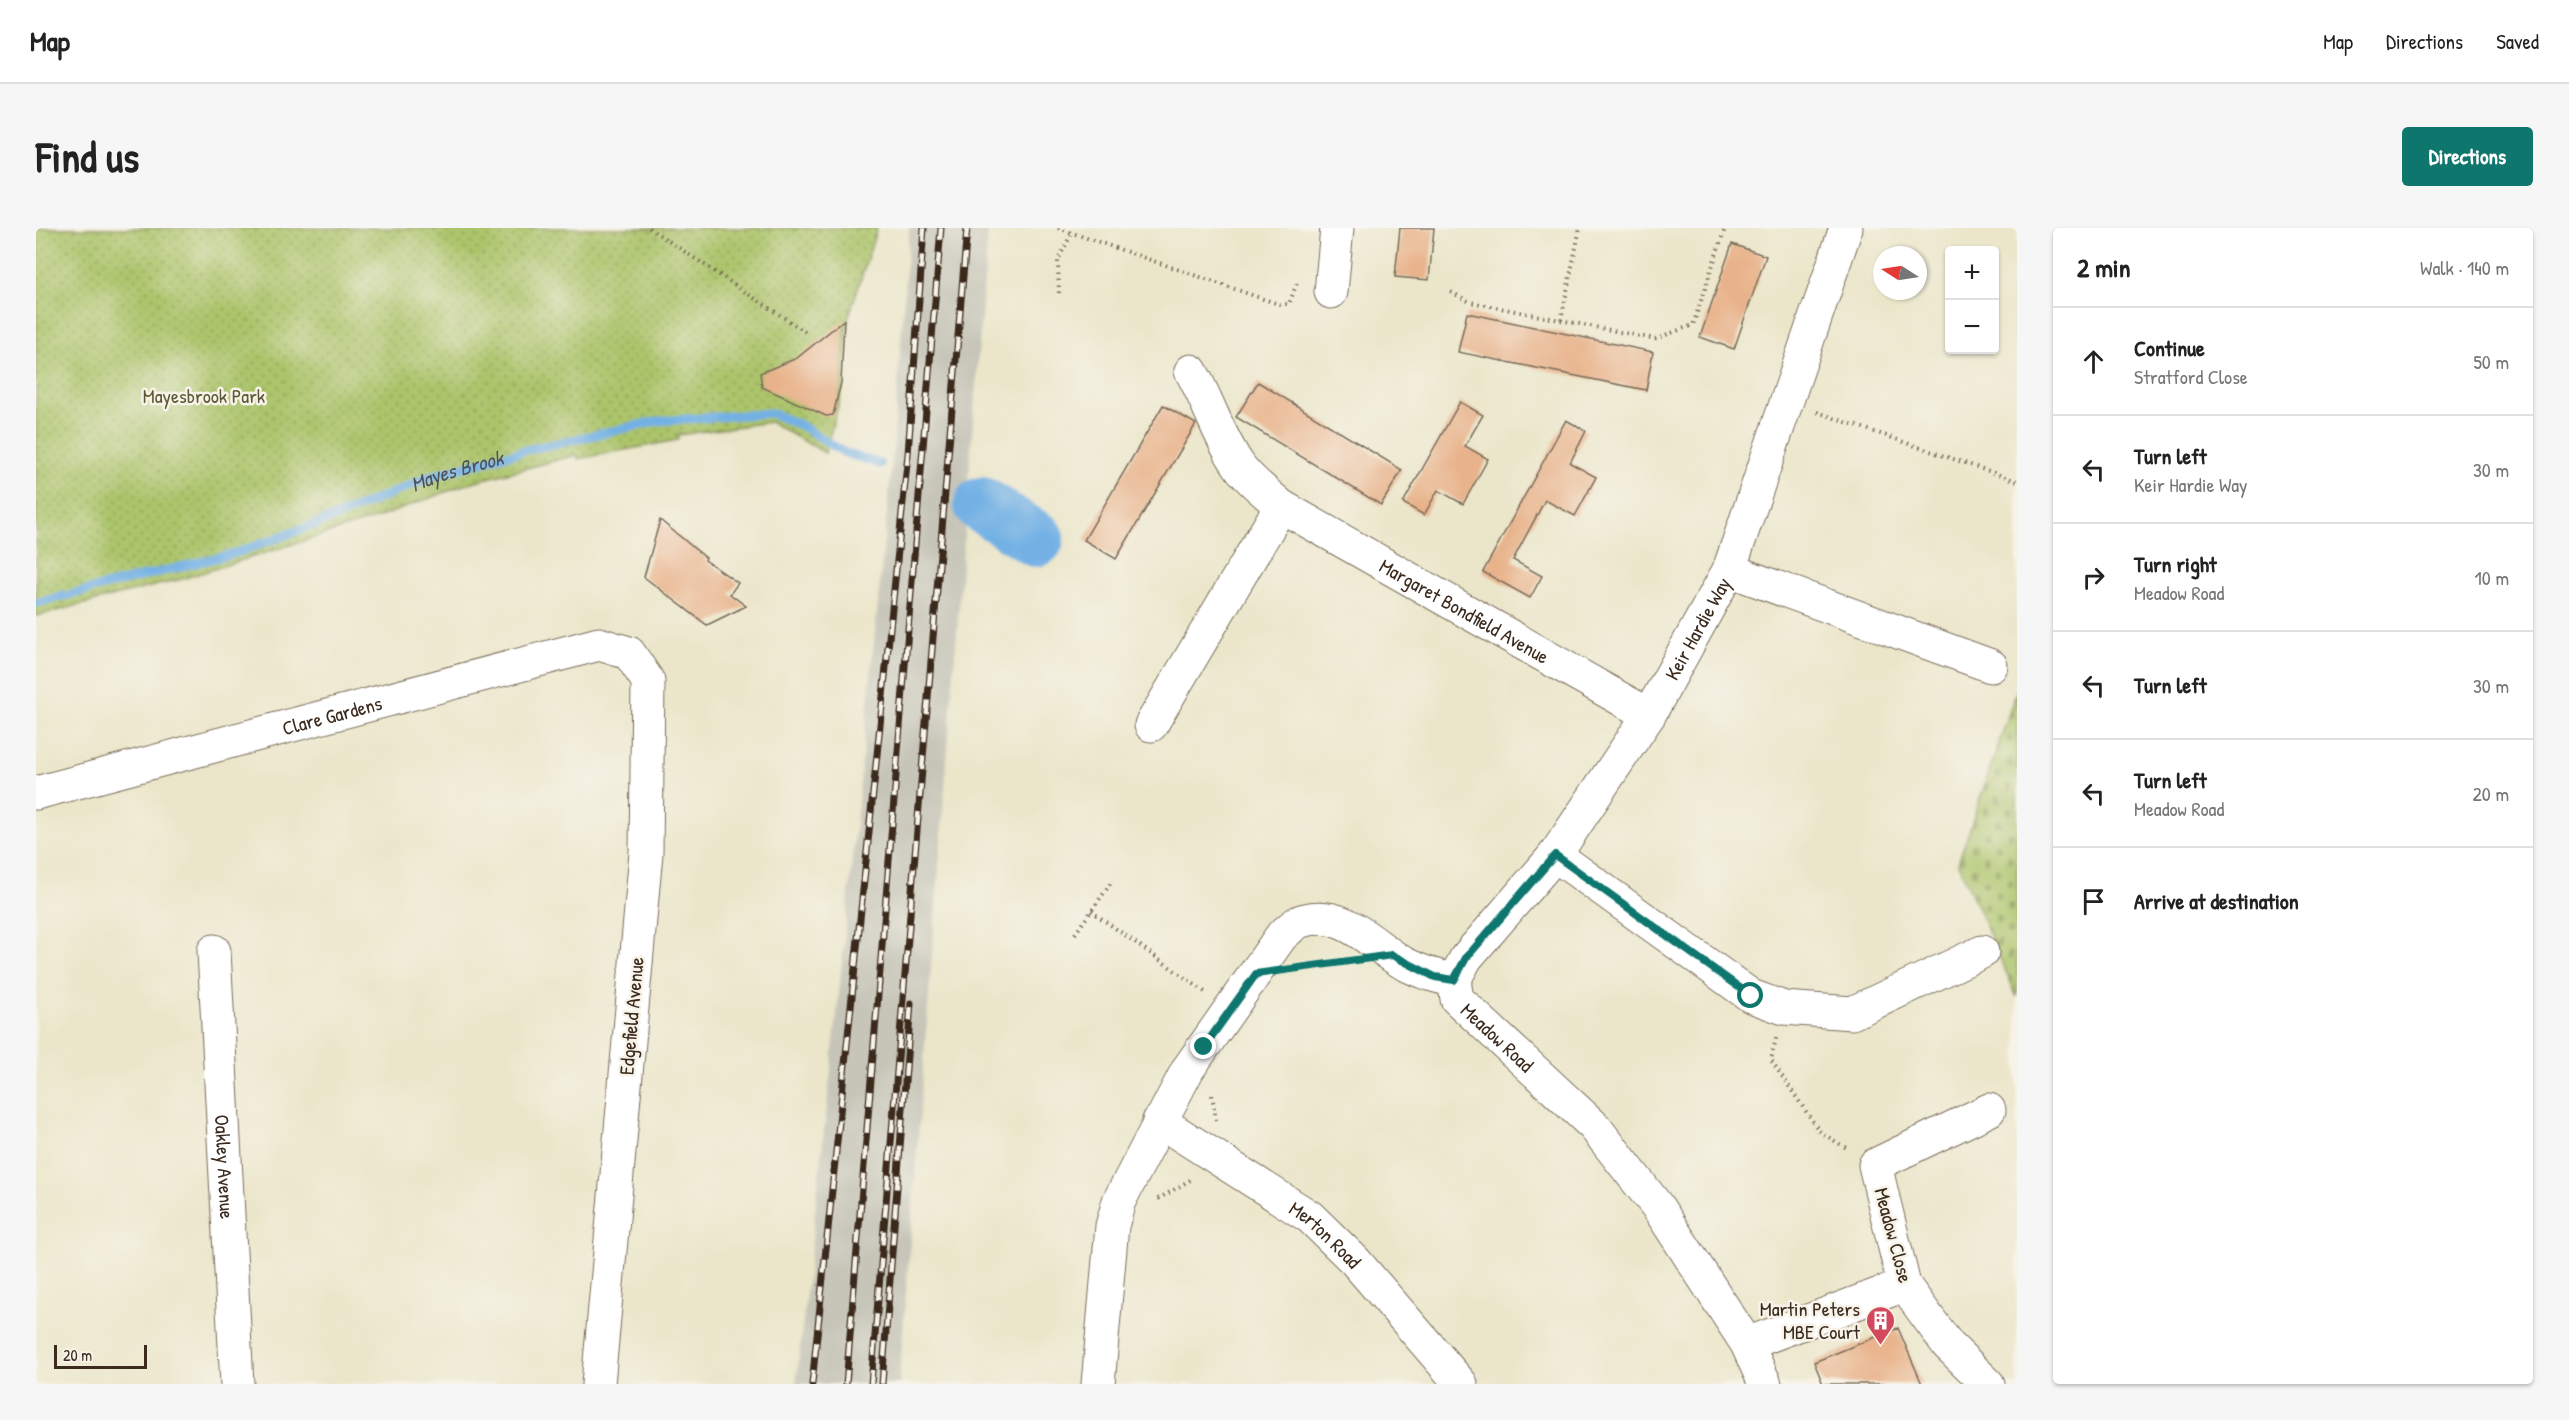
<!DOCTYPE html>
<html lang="en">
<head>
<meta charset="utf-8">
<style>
	:root { --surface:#fff; --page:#f6f6f6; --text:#222; --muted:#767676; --line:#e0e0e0; --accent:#0f766e }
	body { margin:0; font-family:"Patrick Hand",sans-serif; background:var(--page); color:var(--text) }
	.controls { position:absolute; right:18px; top:18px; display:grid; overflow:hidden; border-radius:6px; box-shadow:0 2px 4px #0004 }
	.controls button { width:54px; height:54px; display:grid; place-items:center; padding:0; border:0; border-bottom:2px solid var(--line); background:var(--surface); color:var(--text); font:30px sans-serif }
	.compass { position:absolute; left:1837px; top:18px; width:54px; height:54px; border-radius:50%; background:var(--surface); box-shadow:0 2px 4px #0004; rotate:282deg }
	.scale { position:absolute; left:18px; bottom:15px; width:93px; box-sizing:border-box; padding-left:6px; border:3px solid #3b2a1e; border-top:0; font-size:16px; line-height:21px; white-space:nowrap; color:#3b2a1e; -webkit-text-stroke:4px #f7f3e8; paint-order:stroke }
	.stop { position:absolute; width:18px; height:18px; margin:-14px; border:4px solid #0f766e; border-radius:50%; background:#fff }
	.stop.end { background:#0f766e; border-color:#fff; box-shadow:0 2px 6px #0008 }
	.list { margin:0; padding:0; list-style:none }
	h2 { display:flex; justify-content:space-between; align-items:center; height:78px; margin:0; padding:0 24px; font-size:26px }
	h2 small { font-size:20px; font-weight:400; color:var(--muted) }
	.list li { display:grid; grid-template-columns:39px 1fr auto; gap:18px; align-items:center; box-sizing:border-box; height:108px; padding:0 24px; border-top:2px solid var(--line) }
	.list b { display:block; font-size:22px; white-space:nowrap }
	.list p { margin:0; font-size:20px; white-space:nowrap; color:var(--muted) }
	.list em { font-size:20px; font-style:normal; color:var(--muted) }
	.icon { flex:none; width:33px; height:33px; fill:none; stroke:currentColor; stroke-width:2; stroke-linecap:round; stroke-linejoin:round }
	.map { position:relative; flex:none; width:1981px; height:1156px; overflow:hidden; border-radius:6px }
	header { display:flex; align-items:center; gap:36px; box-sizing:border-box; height:84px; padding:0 30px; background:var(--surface); border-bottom:2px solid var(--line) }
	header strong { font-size:28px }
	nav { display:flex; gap:33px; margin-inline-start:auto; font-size:21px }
	.intro { display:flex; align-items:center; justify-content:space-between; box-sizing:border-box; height:144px; padding:0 36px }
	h1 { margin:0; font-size:42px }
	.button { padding:15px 27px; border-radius:6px; background:var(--accent); color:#fff; font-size:21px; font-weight:700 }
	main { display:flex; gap:36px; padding:0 36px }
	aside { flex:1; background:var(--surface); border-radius:6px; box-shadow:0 2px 4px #0004 }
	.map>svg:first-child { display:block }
</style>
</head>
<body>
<header>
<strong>Map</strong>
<nav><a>Map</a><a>Directions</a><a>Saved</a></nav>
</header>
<div class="intro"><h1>Find us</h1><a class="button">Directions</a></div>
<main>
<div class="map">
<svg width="1981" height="1156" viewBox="0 0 1981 1156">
	<defs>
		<pattern id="cemetery-stones" width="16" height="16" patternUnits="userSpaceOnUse" patternTransform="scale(1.5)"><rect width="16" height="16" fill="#acc46a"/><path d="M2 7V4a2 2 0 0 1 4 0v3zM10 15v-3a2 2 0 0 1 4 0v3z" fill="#8d9f57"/></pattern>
		<pattern id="park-dots" width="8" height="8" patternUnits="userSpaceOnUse" patternTransform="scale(1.5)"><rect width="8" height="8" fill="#acc46a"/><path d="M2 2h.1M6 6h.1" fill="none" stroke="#8d9f57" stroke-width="1.8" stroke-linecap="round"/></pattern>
	</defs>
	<rect width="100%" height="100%" fill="#f7f3e8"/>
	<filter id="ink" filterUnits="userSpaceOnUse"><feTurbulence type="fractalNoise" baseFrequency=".0167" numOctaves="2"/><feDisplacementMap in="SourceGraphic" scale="12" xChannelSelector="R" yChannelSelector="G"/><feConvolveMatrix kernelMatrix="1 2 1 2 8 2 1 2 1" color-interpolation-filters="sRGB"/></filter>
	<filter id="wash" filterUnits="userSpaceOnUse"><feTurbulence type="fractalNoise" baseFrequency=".008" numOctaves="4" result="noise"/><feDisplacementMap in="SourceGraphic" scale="24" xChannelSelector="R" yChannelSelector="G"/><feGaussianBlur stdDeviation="1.35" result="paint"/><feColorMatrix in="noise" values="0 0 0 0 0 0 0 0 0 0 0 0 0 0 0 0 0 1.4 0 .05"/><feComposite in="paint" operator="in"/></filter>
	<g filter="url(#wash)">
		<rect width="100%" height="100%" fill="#ebe6ca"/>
		<path fill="#c6c5b8" d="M873 0H952L863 1156H760L800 795 857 224Z"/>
		<path fill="url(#cemetery-stones)" stroke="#747744" stroke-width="1.5" d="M1981 462V769L1922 635Z"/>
		<path fill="url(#park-dots)" stroke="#747744" stroke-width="1.5" d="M0 0H841L811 94 808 156 789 225 734 194 642 207V212L542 231 541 227 436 254 344 289 146 351 0 388Z"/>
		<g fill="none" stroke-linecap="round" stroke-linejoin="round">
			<path stroke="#73b1e5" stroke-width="9" id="s1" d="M0 375 200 325 307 286 399 247 486 223 622 193 735 185 766 198 809 225 844 236"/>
			<path stroke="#73b1e5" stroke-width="56" d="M946 277 1000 311"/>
		</g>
		<g id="blocks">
			<path fill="#e8b28a" d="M1364 0H1398L1393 52 1359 49Z
				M1696 16 1730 28 1698 121 1664 109Z
				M1431 85 1617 124 1610 162 1422 124Z
				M808 92 805 155 797 187 790 188 726 159 724 145 761 130Z
				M1222 154 1366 242 1345 277 1200 189Z
				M1424 174 1447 187 1429 218 1452 231 1427 276 1402 262 1388 287 1367 275Z
				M1127 177 1160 196 1080 331 1048 312Z
				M1530 192 1550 203 1534 235 1560 249 1539 288 1509 272 1477 332 1506 348 1494 370 1447 344Z
				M624 292 670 330 669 332 702 355 694 366 710 378 671 397 608 349Z
				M1862 1100 1886 1156H1787L1778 1134Z"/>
		</g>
	</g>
	<g filter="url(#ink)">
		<use href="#blocks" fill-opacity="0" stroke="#796c5a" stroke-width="1.5"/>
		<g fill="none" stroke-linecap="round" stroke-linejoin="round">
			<defs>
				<g id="minor">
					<path d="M1295 64 1301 0"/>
					<path d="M1155 143C1173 174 1183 210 1204 239 1215 254 1232 266 1245 278"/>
					<path d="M1693 342 1955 438"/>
					<path id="s2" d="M1115 497 1245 278 1613 487"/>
					<path id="s3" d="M0 565 563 416 593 425 612 453 610 625 562 1156"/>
					<path d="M1519 627 1715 768 1748 780 1816 785 1946 724"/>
					<path id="s4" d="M178 723 201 1156"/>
					<path id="s5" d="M1418 752 1430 730 1519 627 1613 487 1693 342 1810 0"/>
					<path id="s6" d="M1418 752 1421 771 1558 898 1621 978 1711 1116 1729 1156"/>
					<path id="s7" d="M1123 893 1274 989 1319 1033 1425 1156"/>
					<path d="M1711 1116 1868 1057"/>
					<path d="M1062 1156 1076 998 1083 973 1152 841 1246 707C1253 702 1261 693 1269 692 1310 682 1337 718 1369 736 1385 744 1400 749 1418 752"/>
					<path d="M1952 1156 1912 1117 1868 1057 1839 937 1953 882"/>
				</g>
			</defs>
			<use href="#minor" stroke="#796c5a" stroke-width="35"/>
			<path stroke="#796c5a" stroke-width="4" stroke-dasharray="1.5 4.5" stroke-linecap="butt" d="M613 0 771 105
				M1022 0 1242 76H1253L1262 52
				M1415 64 1434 74 1619 111 1657 97 1689 0
				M1023 65 1022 32 1036 5
				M1525 92 1544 0
				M1781 184 1981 253
				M1055 683 1169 764
				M1039 706 1075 655
				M1262 740 1308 733
				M1740 810 1735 832 1784 904 1812 921
				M1176 867 1180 892
				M1122 971 1156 951"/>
			<use href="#minor" stroke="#fff" stroke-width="33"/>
			<defs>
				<path id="rail" d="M776 1156 872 226 888 0
					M810 1156 905 0
					M835 1156 931 0
					M846 1156 875 775"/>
			</defs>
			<use href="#rail" stroke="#3b2a1e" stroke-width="7"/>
			<use href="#rail" stroke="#f7f3e8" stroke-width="4.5" stroke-dasharray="14" stroke-linecap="butt"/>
		</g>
	</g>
	<g fill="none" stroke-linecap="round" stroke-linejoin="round" filter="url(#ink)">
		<path stroke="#0f766e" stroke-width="8" d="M1168 819 1220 746 1356 727 1399 749 1418 752 1430 730 1519 627 1715 768"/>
	</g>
	<defs>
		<symbol id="building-pin" viewBox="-11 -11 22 30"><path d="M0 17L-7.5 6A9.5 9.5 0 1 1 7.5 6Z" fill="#d1495b" stroke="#f7f3e8"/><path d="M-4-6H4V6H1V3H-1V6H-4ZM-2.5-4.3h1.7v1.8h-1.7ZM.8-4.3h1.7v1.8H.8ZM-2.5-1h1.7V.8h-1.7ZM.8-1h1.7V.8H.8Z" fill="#fff"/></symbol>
	</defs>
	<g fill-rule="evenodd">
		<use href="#building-pin" x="1828" y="1076" width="33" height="45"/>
	</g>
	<g text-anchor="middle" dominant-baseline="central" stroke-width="5" stroke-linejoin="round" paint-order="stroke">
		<g font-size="20" fill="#5d5835" stroke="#f7f3e8">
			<text x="168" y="167">Mayesbrook Park</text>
		</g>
		<g font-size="20" fill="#3b2a1e" stroke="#f7f3e8">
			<text stroke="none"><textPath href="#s2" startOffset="466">Margaret Bondfield Avenue</textPath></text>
			<text stroke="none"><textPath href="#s5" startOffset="429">Keir Hardie Way</textPath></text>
			<text stroke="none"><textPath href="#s3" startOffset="306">Clare Gardens</textPath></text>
			<text transform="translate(595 788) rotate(-85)">Edgefield Avenue</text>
			<text stroke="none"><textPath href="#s6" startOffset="75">Meadow Road</textPath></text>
			<text stroke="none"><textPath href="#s4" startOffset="216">Oakley Avenue</textPath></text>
			<text transform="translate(1858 1007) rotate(75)">Meadow Close</text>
			<text stroke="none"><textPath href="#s7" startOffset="202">Merton Road</textPath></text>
		</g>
		<g font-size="20" fill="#3b2a1e" stroke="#f7f3e8" text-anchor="end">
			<text x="1824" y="1080">Martin Peters<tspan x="1824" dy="23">MBE Court</tspan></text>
		</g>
		<g font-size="21" font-style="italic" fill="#4c525a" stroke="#f7f3e8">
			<text stroke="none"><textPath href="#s1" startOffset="442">Mayes Brook</textPath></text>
		</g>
	</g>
</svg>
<div class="controls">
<button>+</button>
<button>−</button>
</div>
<svg class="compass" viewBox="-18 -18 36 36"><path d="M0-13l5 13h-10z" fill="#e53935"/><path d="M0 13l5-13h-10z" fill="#767676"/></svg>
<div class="scale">20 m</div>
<div class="stop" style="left:1715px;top:768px"></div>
<div class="stop end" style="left:1168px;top:819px"></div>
</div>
<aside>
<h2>2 min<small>Walk · 140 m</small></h2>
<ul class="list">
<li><svg class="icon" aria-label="ahead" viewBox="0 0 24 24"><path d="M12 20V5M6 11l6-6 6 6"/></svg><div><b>Continue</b><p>Stratford Close</p></div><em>50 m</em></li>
<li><svg class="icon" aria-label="left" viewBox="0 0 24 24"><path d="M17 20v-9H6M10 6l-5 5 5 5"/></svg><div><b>Turn left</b><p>Keir Hardie Way</p></div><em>30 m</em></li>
<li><svg class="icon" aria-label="right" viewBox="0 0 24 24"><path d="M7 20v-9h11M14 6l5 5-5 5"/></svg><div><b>Turn right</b><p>Meadow Road</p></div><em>10 m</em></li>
<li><svg class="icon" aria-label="left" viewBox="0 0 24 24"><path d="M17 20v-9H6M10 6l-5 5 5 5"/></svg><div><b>Turn left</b></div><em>30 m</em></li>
<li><svg class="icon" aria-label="left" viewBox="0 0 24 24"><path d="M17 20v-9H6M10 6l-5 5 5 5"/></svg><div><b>Turn left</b><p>Meadow Road</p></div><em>20 m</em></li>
<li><svg class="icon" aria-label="arrive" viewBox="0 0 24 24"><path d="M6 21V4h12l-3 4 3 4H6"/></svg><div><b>Arrive at destination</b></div></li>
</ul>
</aside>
</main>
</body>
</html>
